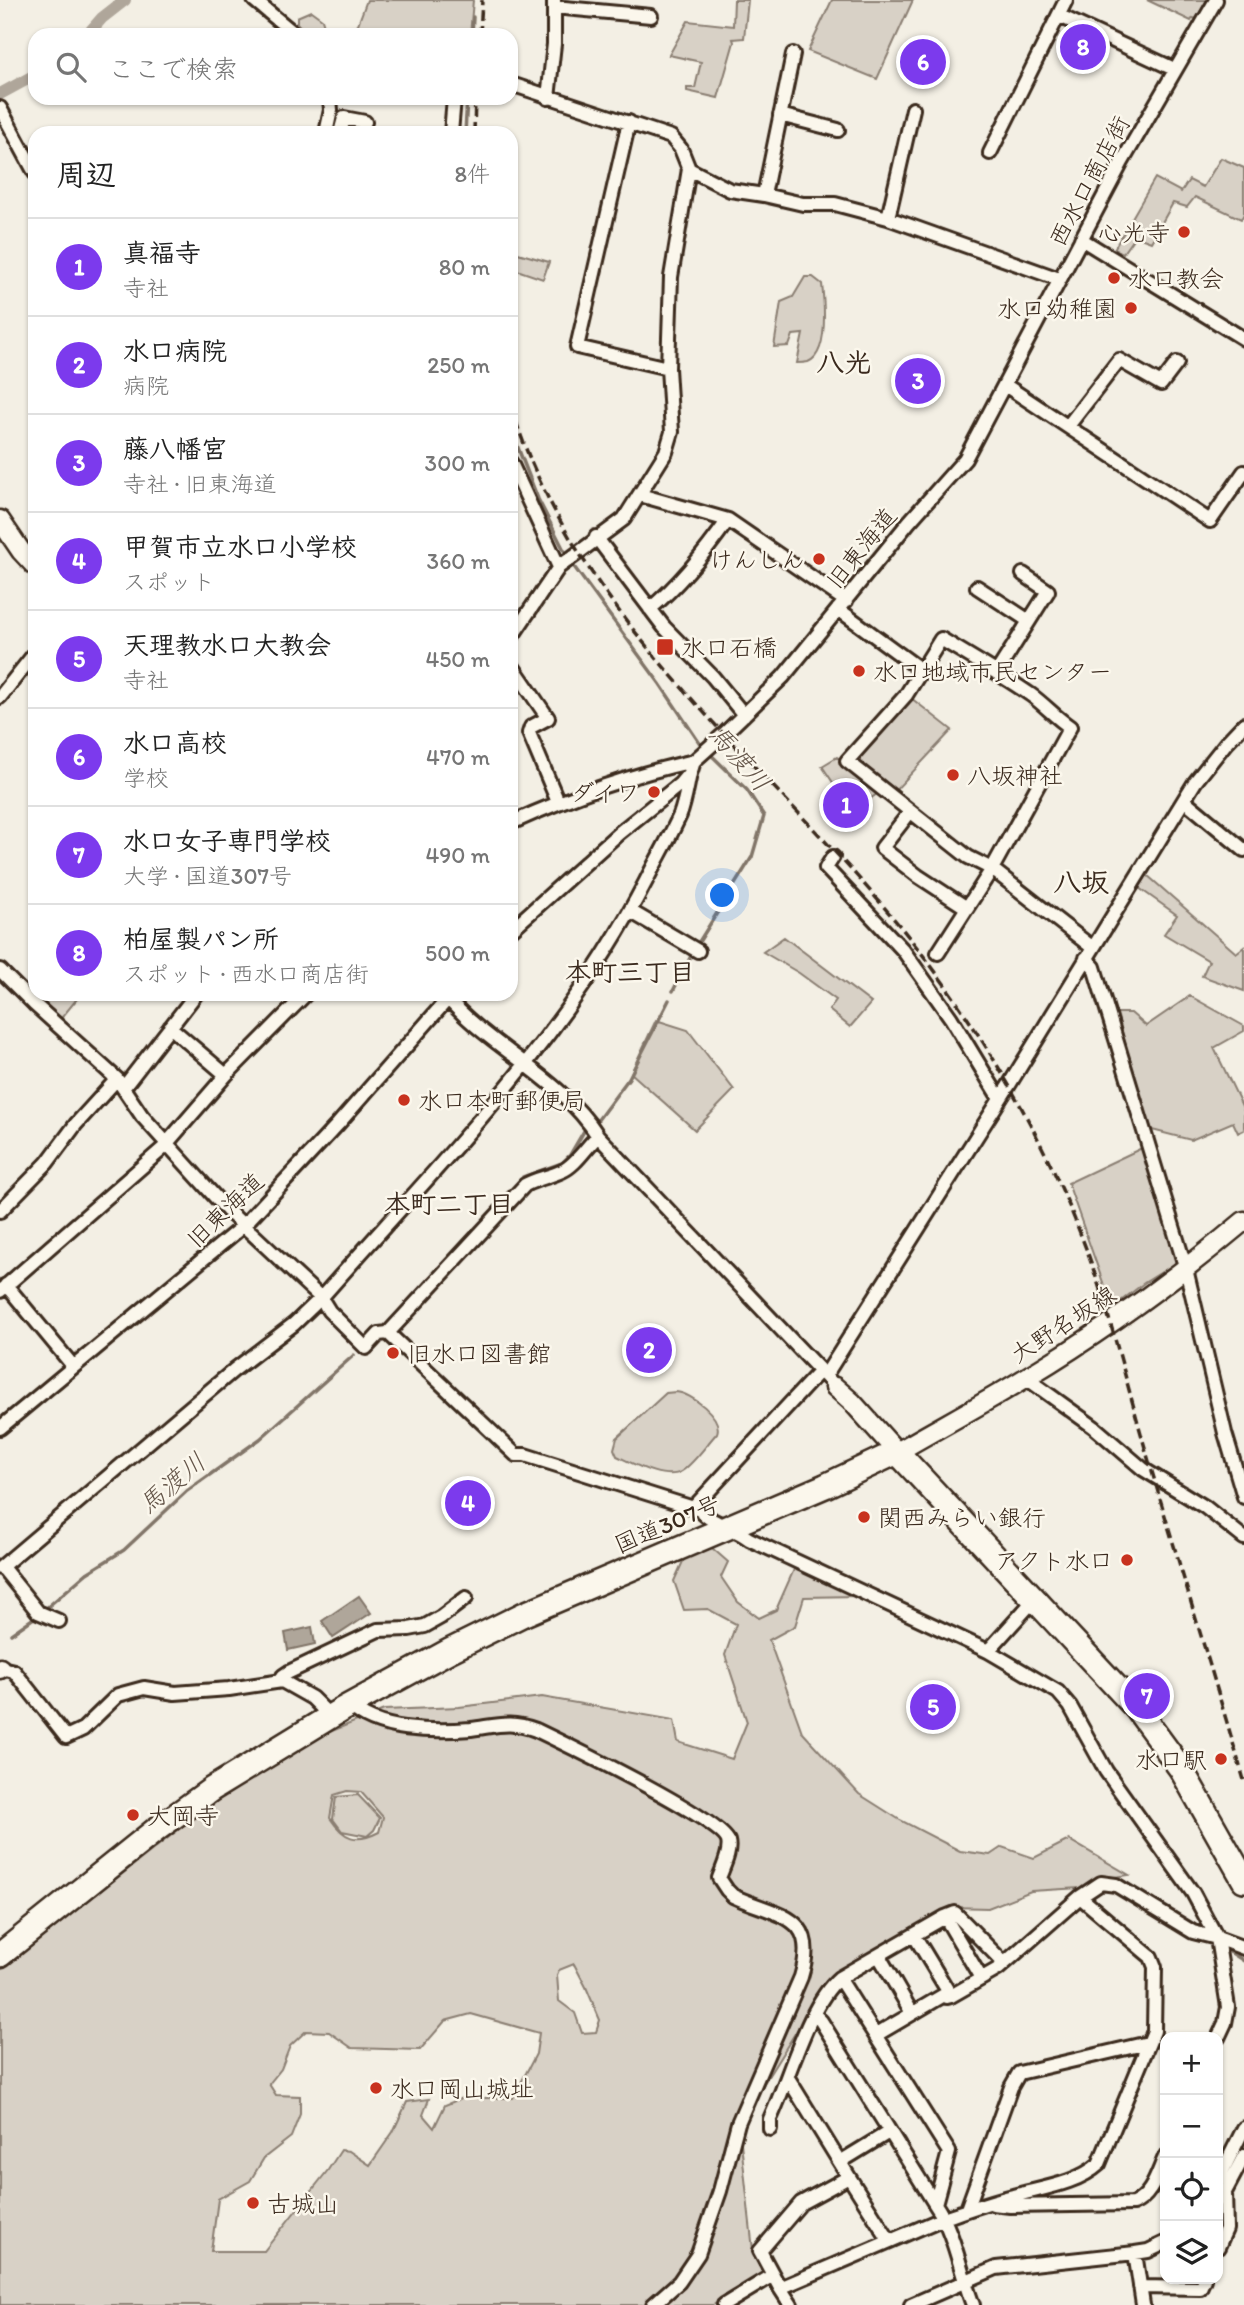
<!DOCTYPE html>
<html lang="ja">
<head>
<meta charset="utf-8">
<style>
	:root { --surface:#fff; --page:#f2f2f2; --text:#222; --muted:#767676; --line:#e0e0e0; --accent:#7c3aed }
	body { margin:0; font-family:Itim,"Klee One",sans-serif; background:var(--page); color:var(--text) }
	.controls { position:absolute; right:21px; bottom:21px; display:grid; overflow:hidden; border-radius:14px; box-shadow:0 2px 5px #0004 }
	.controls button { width:63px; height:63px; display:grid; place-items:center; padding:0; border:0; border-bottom:2px solid var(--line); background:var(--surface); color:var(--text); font:35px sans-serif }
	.you { position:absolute; left:723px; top:896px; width:24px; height:24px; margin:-18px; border:5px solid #fff; border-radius:50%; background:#1a73e8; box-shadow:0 0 0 10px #1a73e833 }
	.badge { display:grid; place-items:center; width:46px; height:46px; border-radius:50%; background:var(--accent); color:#fff; font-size:23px; font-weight:700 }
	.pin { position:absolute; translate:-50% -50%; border:4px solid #fff; box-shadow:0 2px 7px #0006 }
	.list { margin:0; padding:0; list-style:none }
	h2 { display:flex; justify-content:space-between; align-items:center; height:91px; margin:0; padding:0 28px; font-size:30px }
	h2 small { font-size:23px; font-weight:400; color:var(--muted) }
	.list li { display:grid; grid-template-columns:46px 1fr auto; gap:21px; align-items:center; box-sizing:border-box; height:98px; padding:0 28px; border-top:2px solid var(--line) }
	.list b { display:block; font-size:26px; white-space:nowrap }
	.list p { margin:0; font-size:23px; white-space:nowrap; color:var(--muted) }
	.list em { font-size:23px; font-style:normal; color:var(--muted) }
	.icon { flex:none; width:38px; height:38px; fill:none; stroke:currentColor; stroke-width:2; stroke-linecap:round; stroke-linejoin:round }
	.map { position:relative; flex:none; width:1244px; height:2305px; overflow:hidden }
	.search { position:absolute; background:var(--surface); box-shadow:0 2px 5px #0004; left:28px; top:28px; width:490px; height:77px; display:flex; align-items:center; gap:18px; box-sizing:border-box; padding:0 24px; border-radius:21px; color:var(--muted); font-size:26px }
	.panel { position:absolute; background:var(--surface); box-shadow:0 2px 5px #0004; left:28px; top:126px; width:490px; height:875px; border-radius:21px }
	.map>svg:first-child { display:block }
</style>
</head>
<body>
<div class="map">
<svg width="1244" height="2305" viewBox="0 0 1244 2305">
	<rect width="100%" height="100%" fill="#f3efe4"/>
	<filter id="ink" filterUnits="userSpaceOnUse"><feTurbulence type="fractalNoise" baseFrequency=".0143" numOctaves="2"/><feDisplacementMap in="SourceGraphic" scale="14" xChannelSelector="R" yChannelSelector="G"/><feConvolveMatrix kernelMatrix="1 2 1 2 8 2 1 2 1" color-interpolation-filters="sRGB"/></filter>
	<g filter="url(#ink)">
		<path fill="#d8d1c6" stroke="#8a7e72" stroke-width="2" fill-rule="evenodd" d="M367 0H473L470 35H354Z
			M734 0H748L744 38 733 39 734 42 718 98 687 91V88H695L701 62 669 55 688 21 733 26Z
			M832 0H913L877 79 808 51Z
			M1147 0H1207L1196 19 1193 18 1191 21Z
			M311 11 322 19 325 29 306 34 297 23V17Z
			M1221 158 1244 168V214L1241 219 1195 197 1187 207 1173 203 1151 242 1135 236 1123 253 1114 249 1155 178 1181 192 1189 180 1203 187Z
			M511 251 549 262 543 279 517 270 511 284Z
			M805 277H813L822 284C824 302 829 354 808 362 804 363 800 363 797 363L803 334 793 335 789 346 774 347 781 302 793 297Z
			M911 698 952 730 893 793 855 763V757Z
			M837 757 880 792 852 811 822 766Z
			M1147 875 1236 953 1244 947V991L1202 976 1209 961 1164 934 1177 915 1139 888Z
			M784 937 871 1003 850 1027 829 1010 836 1000 799 973 763 952Z
			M45 994H81L59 1021 39 1005Z
			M1190 996 1244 1026V1031L1214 1048 1244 1110V1130L1238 1133 1233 1122 1191 1140 1148 1129 1117 1013H1131L1146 1026Z
			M656 1020 688 1030 734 1090 695 1130 631 1073Z
			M1144 1147 1176 1263 1144 1283 1112 1308 1068 1183Z
			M676 1392C691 1393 723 1417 717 1433 706 1445 695 1462 682 1471 666 1482 632 1463 617 1456L614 1449 617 1438 666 1393Z
			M712 1548 728 1562 721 1577 738 1602 759 1618 776 1610 795 1567 858 1596 804 1597 795 1626 769 1640 802 1732 859 1794 900 1820 960 1851 990 1855 1002 1847 1034 1858 1069 1840 1129 1875 1101 1879 1080 1888 1031 1891 988 1908 951 1907 831 1976 764 2083 740 2134 753 2250 763 2268 761 2277 713 2305H0V1964L98 1893 239 1782 312 1739 384 1710 459 1707 542 1697 674 1720 678 1742 732 1759 747 1722 725 1655 736 1624 708 1609 684 1610 674 1581 685 1557ZM347 1791 361 1792 383 1817 379 1832C356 1844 344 1839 330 1818L334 1795ZM574 1964 586 1987 600 2020 596 2032 582 2033 575 2013 559 2001 557 1975 559 1970ZM471 2014 539 2033 536 2054 513 2098H462L445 2105 434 2128 423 2115 429 2099 407 2102 393 2132 370 2165 349 2151 341 2150 328 2170 264 2251H211L218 2199 250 2181 264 2158 291 2137 300 2114V2096L276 2095 269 2084 281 2069 290 2046 306 2031 329 2032 352 2048 420 2050 445 2021Z
			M358 1795 380 1818 374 1830 367 1836 342 1831 333 1819 336 1797Z"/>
		<path fill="#afa69a" stroke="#817468" stroke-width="2" d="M359 1596 371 1613 333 1638 322 1621Z
			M312 1627 315 1644 288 1650 285 1633Z"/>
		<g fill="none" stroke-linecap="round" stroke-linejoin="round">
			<path stroke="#817468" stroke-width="3.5" d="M472 35 473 17
				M465 133 467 98
				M511 430 538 499 566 554
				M572 564 660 684 701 745 747 790 764 816 752 857 697 945
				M673 991 693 952
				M597 1121 629 1078 669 1000
				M523 1177 562 1163 570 1155 584 1131
				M44 1610 87 1573 124 1550 187 1491 260 1439 354 1355
				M11 1634 38 1615
				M1230 1952 1244 1961"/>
			<path stroke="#afa69a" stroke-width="12" d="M87 35 102 18 125 0
				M0 94 35 75"/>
			<defs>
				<path id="street" d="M254 0 296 35
					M554 7 651 16
					M1060 16 1174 69
					M511 84 671 137 681 149 689 169 671 277 668 368 672 432 666 452 624 519 559 567 511 638
					M548 98 554 44V0
					M0 108 35 173
					M780 115 838 130
					M629 122 577 347 668 368
					M326 133 331 110 330 98
					M340 133 344 118 365 122
					M451 133 454 98
					M990 153 1066 0
					M689 169 730 190 764 195 803 204H835L888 218 1059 279
					M764 195 793 54
					M888 218 913 109
					M1081 239 1244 339
					M1005 385 1210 521 1244 472
					M1068 426 1119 360 1161 384 1177 363
					M511 463 559 567
					M640 495 728 520 846 601
					M596 537 664 627 713 677 744 715
					M977 587 1029 621
					M650 609C681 583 705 553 728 520
					M838 609 921 670
					M511 664 548 718 531 727 529 733 558 802
					M997 672 1048 591 1023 574
					M0 697 35 653
					M1184 800 1244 850
					M910 812 882 848 918 876 967 908
					M511 823C571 796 630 775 694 761
					M833 857 826 868 903 950 951 1018 1000 1099
					M630 911 698 951
					M511 930 619 833 680 784 691 771 694 761 724 734 783 677 909 522 965 459 1122 162 1216 0
					M938 953 992 869 1070 727C1055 717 1045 705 1031 695 1002 675 971 657 941 639L906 695 847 761 968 857 992 869 1093 948
					M1086 958 1094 967 1186 1269 1225 1433 1244 1497
					M0 970 34 1004 117 1079 142 1116 227 1210 321 1298 329 1311 366 1348 379 1334 388 1333 516 1455H525L700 1510C713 1525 734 1527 749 1539L988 1651 1058 1692 1070 1706 1106 1771 1193 1893 1217 1938 1228 2007 1225 2023 1218 2038
					M444 994C489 1048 560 1076 598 1136L831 1382
					M170 1027 226 1075
					M124 1087 196 994
					M167 1143 226 1075 306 994
					M0 1211 47 1163 76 1124 117 1079
					M6 1285 73 1366
					M0 1291 168 1144
					M388 1333 525 1185C537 1178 550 1177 562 1171 576 1165 586 1147 598 1136
					M825 1376 1009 1085 1195 782 1226 743 1244 724
					M1026 1378 1094 1427 1143 1469 1205 1507 1244 1538
					M0 1428 243 1226 338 1124 452 994
					M693 1508 820 1371
					M2 1567 38 1612 59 1621
					M0 1568 234 1370 294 1324 321 1298C437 1166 565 1039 646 881 657 859 670 837 680 815 685 802 687 787 690 774
					M988 1651 1034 1600
					M1 1668 14 1671 66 1737 83 1729 118 1695 144 1688 175 1693 229 1689 282 1681 312 1698 330 1716
					M282 1681 283 1676 289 1672 378 1630 409 1629 425 1626 441 1617 466 1598
					M350 1705C376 1732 435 1732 471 1729 496 1726 510 1720 536 1730 565 1744 721 1819 728 1841 731 1852 723 1867 719 1878L727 1890 733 1896C778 1917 820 1914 801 1977L738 2123 720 2191 698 2254 679 2282 653 2305
					M945 1917 981 1978
					M914 1935 951 1996
					M879 1956 912 2013
					M839 1978 949 2152 935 2204C955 2233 960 2272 973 2305
					M814 2014 821 2021 935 2204
					M876 2035 944 1995 947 1997 951 1996 998 1969 1080 1897 1101 1883 1116 1885 1193 1932 1217 1938 1244 1948
					M770 2129V2119C789 2079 808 2005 839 1978L945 1917 955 1913 1004 1963
					M840 2162 889 2132
					M849 2177 889 2240
					M1218 2180 1244 2128
					M993 2204 1010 2206 1133 2204C1152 2196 1157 2175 1165 2157
					M967 2209 1011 2087 1019 2073 1148 2043
					M1218 2247 1226 2229 1225 2192 1244 2156
					M1135 2253 1143 2305
					M1140 2287 1200 2288 1204 2279
					M780 2288 760 2251 801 2203 849 2177 788 2078
					M724 2305 773 2275
					M791 2305 780 2288 944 2218C967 2210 989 2202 1013 2196 1041 2188 1077 2184 1099 2164L1154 2031 1155 1967 1151 1957 1145 1952 1080 1897
					M911 2305 996 2268 1135 2253 1148 2251 1165 2243"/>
				<path id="secondary" d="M0 520 21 551 35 566
					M835 1387 852 1402 897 1452C940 1427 985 1403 1027 1377 1104 1331 1176 1278 1244 1221
					M0 1668V1669"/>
				<path id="highway" d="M0 1955 157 1829 212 1789 341 1710 449 1651 522 1615 825 1486 897 1452 1137 1709 1181 1769 1244 1880"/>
			</defs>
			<use href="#street" stroke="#3b2a1e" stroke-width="18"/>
			<use href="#secondary" stroke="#3b2a1e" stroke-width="23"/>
			<use href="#highway" stroke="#3b2a1e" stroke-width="28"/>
			<use href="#street" stroke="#fbf7ec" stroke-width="12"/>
			<use href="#secondary" stroke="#fbf7ec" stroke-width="18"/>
			<use href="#highway" stroke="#fbf7ec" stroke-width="23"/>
			<path stroke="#3b2a1e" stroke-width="3.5" stroke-dasharray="10 5" stroke-linecap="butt" d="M480 35 482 0
				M474 133 475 98
				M511 406C587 655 822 798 960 1007 1012 1084 1056 1166 1088 1254 1114 1326 1131 1402 1153 1475 1183 1577 1214 1678 1244 1780"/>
		</g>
	</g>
	<g fill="#c8321e" stroke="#fbf7ec" stroke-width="2.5">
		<circle cx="1184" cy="232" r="7"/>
		<circle cx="1114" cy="278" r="7"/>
		<circle cx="1131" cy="308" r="7"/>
		<circle cx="819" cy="559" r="7"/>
		<rect x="656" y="638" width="18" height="18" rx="3.5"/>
		<circle cx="859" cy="671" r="7"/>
		<circle cx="953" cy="775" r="7"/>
		<circle cx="654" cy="792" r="7"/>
		<circle cx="404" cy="1100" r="7"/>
		<circle cx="393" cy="1353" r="7"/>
		<circle cx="864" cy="1517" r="7"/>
		<circle cx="1127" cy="1560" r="7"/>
		<circle cx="1221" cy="1759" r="7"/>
		<circle cx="133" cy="1815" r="7"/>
		<circle cx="376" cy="2088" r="7"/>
		<circle cx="253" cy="2203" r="7"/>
	</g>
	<g text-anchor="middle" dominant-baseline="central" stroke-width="5" stroke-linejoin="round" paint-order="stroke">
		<g font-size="24" fill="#3b2a1e" stroke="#fbf7ec">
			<text transform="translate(1089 181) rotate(-62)">西水口商店街</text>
			<text transform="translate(861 548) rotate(-51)">旧東海道</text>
			<text transform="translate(225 1210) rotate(-44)">旧東海道</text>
			<text transform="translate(1063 1324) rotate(-33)">大野名坂線</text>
			<text transform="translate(667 1524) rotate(-23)">国道307号</text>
		</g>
		<g font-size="24" fill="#3b2a1e" stroke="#fbf7ec" text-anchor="start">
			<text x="1170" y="232" text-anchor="end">心光寺</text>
			<text x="1128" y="278">水口教会</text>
			<text x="1117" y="308" text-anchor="end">水口幼稚園</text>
			<text x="805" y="559" text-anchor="end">けんしん</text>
			<text x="681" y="647">水口石橋</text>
			<text x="873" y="671">水口地域市民センター</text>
			<text x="967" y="775">八坂神社</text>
			<text x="640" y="792" text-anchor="end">ダイワ</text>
			<text x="418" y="1100">水口本町郵便局</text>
			<text x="407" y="1353">旧水口図書館</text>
			<text x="878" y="1517">関西みらい銀行</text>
			<text x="1113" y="1560" text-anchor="end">アクト水口</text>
			<text x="1207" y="1759" text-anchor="end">水口駅</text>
			<text x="147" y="1815">大岡寺</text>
			<text x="390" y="2088">水口岡山城址</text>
			<text x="267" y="2203">古城山</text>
		</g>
		<g font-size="26" font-style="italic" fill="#645549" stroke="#fbf7ec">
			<text transform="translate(740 758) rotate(49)">馬渡川</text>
			<text transform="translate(172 1483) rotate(-40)">馬渡川</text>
		</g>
		<g font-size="26" font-weight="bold" fill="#3b2a1e" stroke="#fbf7ec">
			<text x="630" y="972">本町三丁目</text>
			<text x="449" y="1204">本町二丁目</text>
		</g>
		<g font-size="28" font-weight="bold" fill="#3b2a1e" stroke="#fbf7ec">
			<text x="844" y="362">八光</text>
			<text x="1081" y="882">八坂</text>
		</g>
	</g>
</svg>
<div class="controls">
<button>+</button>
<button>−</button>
<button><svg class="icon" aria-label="locate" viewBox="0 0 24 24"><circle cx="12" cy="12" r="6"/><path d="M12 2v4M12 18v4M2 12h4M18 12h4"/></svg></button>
<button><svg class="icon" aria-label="layers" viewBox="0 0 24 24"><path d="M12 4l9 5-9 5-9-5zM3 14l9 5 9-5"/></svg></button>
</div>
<div class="you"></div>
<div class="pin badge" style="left:846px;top:805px">1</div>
<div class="pin badge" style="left:649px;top:1350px">2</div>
<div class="pin badge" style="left:918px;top:381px">3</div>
<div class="pin badge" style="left:468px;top:1503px">4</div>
<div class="pin badge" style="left:933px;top:1707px">5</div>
<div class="pin badge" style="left:923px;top:62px">6</div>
<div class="pin badge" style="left:1147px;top:1696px">7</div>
<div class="pin badge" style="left:1083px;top:47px">8</div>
<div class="search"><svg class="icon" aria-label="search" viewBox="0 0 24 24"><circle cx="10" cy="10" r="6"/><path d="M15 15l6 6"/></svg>ここで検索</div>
<section class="panel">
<h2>周辺<small>8件</small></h2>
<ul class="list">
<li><span class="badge">1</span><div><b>真福寺</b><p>寺社</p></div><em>80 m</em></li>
<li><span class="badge">2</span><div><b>水口病院</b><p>病院</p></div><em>250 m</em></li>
<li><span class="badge">3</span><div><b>藤八幡宮</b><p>寺社 · 旧東海道</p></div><em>300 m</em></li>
<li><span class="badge">4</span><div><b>甲賀市立水口小学校</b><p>スポット</p></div><em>360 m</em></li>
<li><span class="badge">5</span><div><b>天理教水口大教会</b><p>寺社</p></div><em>450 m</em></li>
<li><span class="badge">6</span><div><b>水口高校</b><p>学校</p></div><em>470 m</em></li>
<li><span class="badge">7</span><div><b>水口女子専門学校</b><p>大学 · 国道307号</p></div><em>490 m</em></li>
<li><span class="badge">8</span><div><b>柏屋製パン所</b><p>スポット · 西水口商店街</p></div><em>500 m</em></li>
</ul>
</section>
</div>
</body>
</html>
